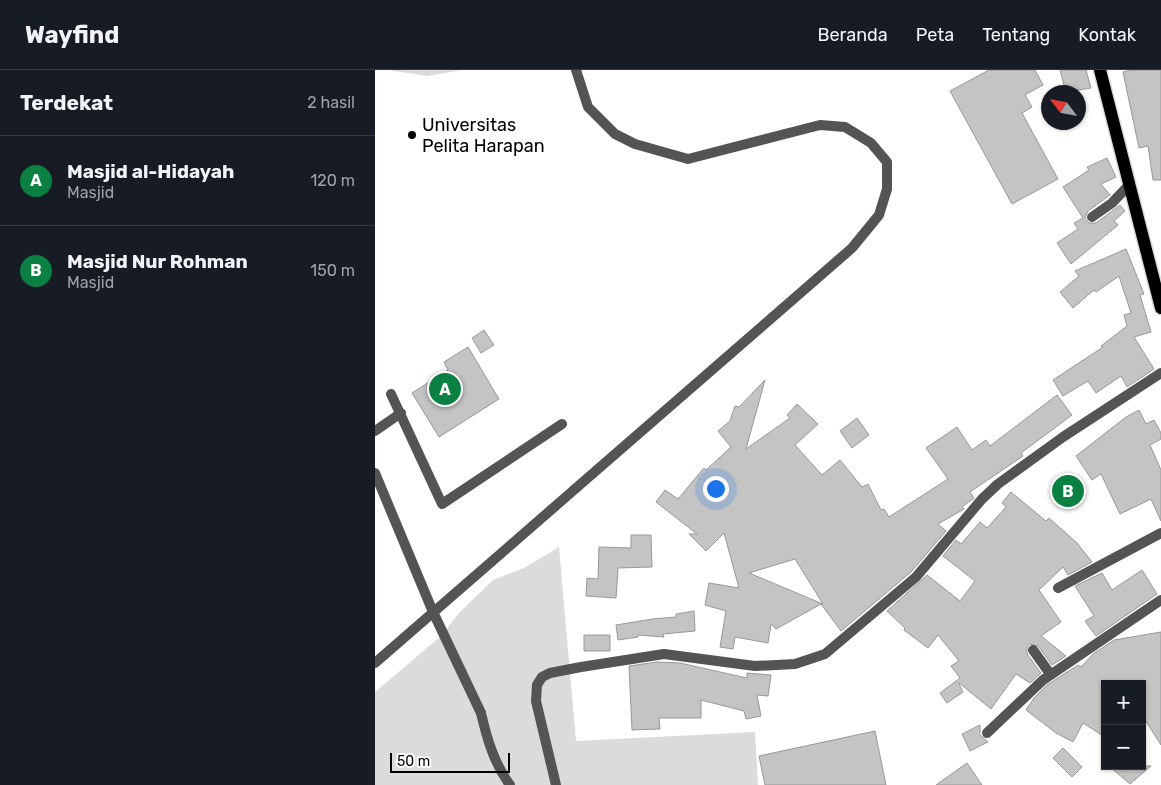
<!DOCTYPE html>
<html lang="id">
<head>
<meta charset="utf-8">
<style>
	:root { --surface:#171b24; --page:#20242c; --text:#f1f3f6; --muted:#9ea1a6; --line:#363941; --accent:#0b8043 }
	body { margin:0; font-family:Rubik,sans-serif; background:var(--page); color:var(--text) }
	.controls { position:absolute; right:15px; bottom:15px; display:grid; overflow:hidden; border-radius:0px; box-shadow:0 1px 4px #0004 }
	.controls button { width:45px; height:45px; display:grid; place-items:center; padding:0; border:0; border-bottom:1px solid var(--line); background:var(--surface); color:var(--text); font:25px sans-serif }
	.compass { position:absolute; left:666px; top:15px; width:45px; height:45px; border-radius:50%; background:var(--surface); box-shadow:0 1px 4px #0004; rotate:302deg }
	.scale { position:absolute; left:15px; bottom:12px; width:120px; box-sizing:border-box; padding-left:5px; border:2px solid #000; border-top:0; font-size:14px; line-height:18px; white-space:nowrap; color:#000; -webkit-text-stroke:4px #fff; paint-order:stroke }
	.you { position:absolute; left:340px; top:418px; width:18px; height:18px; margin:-12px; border:4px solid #fff; border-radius:50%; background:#1a73e8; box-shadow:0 0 0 8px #1a73e833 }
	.badge { display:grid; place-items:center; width:32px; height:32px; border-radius:50%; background:var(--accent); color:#fff; font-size:16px; font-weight:700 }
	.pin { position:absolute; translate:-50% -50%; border:2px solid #fff; box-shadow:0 1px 5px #0006 }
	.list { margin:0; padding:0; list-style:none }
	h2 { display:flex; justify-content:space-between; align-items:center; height:65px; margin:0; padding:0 20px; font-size:21px }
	h2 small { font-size:16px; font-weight:400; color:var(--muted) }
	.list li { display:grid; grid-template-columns:32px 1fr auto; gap:15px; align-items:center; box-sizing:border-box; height:90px; padding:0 20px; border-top:1px solid var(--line) }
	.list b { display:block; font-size:19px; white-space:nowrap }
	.list p { margin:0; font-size:16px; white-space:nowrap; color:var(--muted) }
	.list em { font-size:16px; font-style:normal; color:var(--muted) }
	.map { position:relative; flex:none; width:786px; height:715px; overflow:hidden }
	header { display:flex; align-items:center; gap:30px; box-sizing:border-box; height:70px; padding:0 25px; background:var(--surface); border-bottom:1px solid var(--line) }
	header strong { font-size:24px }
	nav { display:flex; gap:28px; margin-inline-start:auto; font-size:18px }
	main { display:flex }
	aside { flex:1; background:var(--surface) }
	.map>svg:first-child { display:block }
</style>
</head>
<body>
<header>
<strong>Wayfind</strong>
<nav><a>Beranda</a><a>Peta</a><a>Tentang</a><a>Kontak</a></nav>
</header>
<main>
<aside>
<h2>Terdekat<small>2 hasil</small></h2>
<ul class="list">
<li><span class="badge">A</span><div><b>Masjid al-Hidayah</b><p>Masjid</p></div><em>120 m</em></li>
<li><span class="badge">B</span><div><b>Masjid Nur Rohman</b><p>Masjid</p></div><em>150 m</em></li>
</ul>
</aside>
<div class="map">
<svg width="786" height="715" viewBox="0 0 786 715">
	<rect width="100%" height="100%" fill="#fff"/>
	<path fill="#dbdbdb" d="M13 0H87L52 6Z
		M184 477 201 671 380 662 383 715H0V622L65 567 84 543 118 510 149 498Z"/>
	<path fill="#c4c4c4" stroke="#989898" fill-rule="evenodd" d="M614 0H660L668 15 650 25 657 37 647 43 683 109 637 134 575 21Z
		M685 0H711L716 18 691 22Z
		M756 0H786V110H778L773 76 764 78 748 2Z
		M732 88 741 107 726 114 735 125 713 141 710 148 714 153H721L745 135 750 141 739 151 743 155 696 194 682 173 703 159 699 153 708 148 688 117 714 100 712 97Z
		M751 179 769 224 765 225 776 262 759 267 779 299 752 317 746 306 721 323 713 311 688 326 678 310 728 277 726 276 752 256 749 245 756 243 744 206 721 222 719 220 698 238 685 222 704 206 700 201Z
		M109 260 119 275 106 283 97 268Z
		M93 277 124 329 64 367 37 323 73 300 69 292Z
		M390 310 371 379 415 348 412 345 422 334 443 354 420 375 447 405 465 390 487 417 493 414 506 440 509 439 514 447 573 409 551 378 582 357 597 380 611 370 615 376 682 325 697 345 646 383 648 386 595 422 599 428 587 437 589 439 563 454 571 461 536 502 466 561 446 534 401 559 396 554 393 573 360 567 358 579 345 577 351 541 330 535 334 513 364 518 349 463 331 481 314 464H322L281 432 290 420 303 429 329 398 331 400 356 377 343 361 355 351 360 336 364 337ZM420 489 448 534 374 503Z
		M764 340 771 354 779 350 786 363V369L775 375 786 400V451L776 429 745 444 726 404 717 410 701 386 751 347Z
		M482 348 494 365 477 378 465 361Z
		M636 422 671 451 674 448 702 473 717 492 693 505 688 497 664 520 686 552 666 566 691 586 677 595 663 576 654 574 652 578V584L666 603 655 613 641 604 616 639 583 612 588 622 572 633 565 623 585 608 576 596 584 591 563 565 553 578 529 560 530 558 512 541 552 505 585 531 600 511 568 486 581 470 586 474 605 452 612 458 631 437 627 433Z
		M256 465H276L277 497 243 498 241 528 211 526 212 508 223 509 224 477 256 478Z
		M767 500 782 524 721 566 710 551 719 546 700 516 727 503 737 520Z
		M319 541 320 561 288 564 289 567 263 565V567L243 570 241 555 277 549 301 547V544Z
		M786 562V675L767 645V614H730V667L708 653 698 672 681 663 651 640 659 628 672 615 703 595 706 597 718 584 739 570Z
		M209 565H235V581H209Z
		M282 592 305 593 372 608V603L396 605 393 626 382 625 386 646 371 649 369 641 326 630V648H284L285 659 257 660 254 596Z
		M605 655V665L613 672 595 681 587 664Z
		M500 661 511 715H390L384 686Z
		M688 678 707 697 697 707 678 688Z
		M592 693 607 715H561Z
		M734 696H776L755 714Z"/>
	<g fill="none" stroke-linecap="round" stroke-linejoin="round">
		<defs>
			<path id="primary" d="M725 0 786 238"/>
		</defs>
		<use href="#primary" stroke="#dbdbdb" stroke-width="15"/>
		<path stroke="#545454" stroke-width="10" d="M16 324 67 434 187 354
			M0 361 26 343
			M0 403 58 542 106 643
			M683 518 786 463
			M0 593 477 178 504 145 512 119V92L496 73 470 57 445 55 313 89 260 74 240 64 213 37 201 0"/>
		<path stroke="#545454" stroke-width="10" d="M717 147 737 133 754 115
			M658 580 676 605
			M106 643C112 669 119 693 135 715
			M612 663 668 610 786 530
			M181 715 161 631 162 615 167 607 175 603 206 597 289 584 380 596 420 594 450 584 541 507 607 429 623 414 688 367 786 303"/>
		<use href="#primary" stroke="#000" stroke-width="12"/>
	</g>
	<circle fill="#000" stroke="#fff" stroke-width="2" cx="37" cy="65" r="5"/>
	<g text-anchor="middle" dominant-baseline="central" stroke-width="4.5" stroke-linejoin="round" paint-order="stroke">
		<g font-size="18" fill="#000" stroke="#fff" text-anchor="start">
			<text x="47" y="55">Universitas<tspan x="47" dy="21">Pelita Harapan</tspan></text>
		</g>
	</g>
</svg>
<div class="controls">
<button>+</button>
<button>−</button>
</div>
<svg class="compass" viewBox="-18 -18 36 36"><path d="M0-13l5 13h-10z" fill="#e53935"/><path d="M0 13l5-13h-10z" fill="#9ea1a6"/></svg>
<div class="scale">50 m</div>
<div class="you"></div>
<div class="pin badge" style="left:70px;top:319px">A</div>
<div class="pin badge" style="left:693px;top:421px">B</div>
</div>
</main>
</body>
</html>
